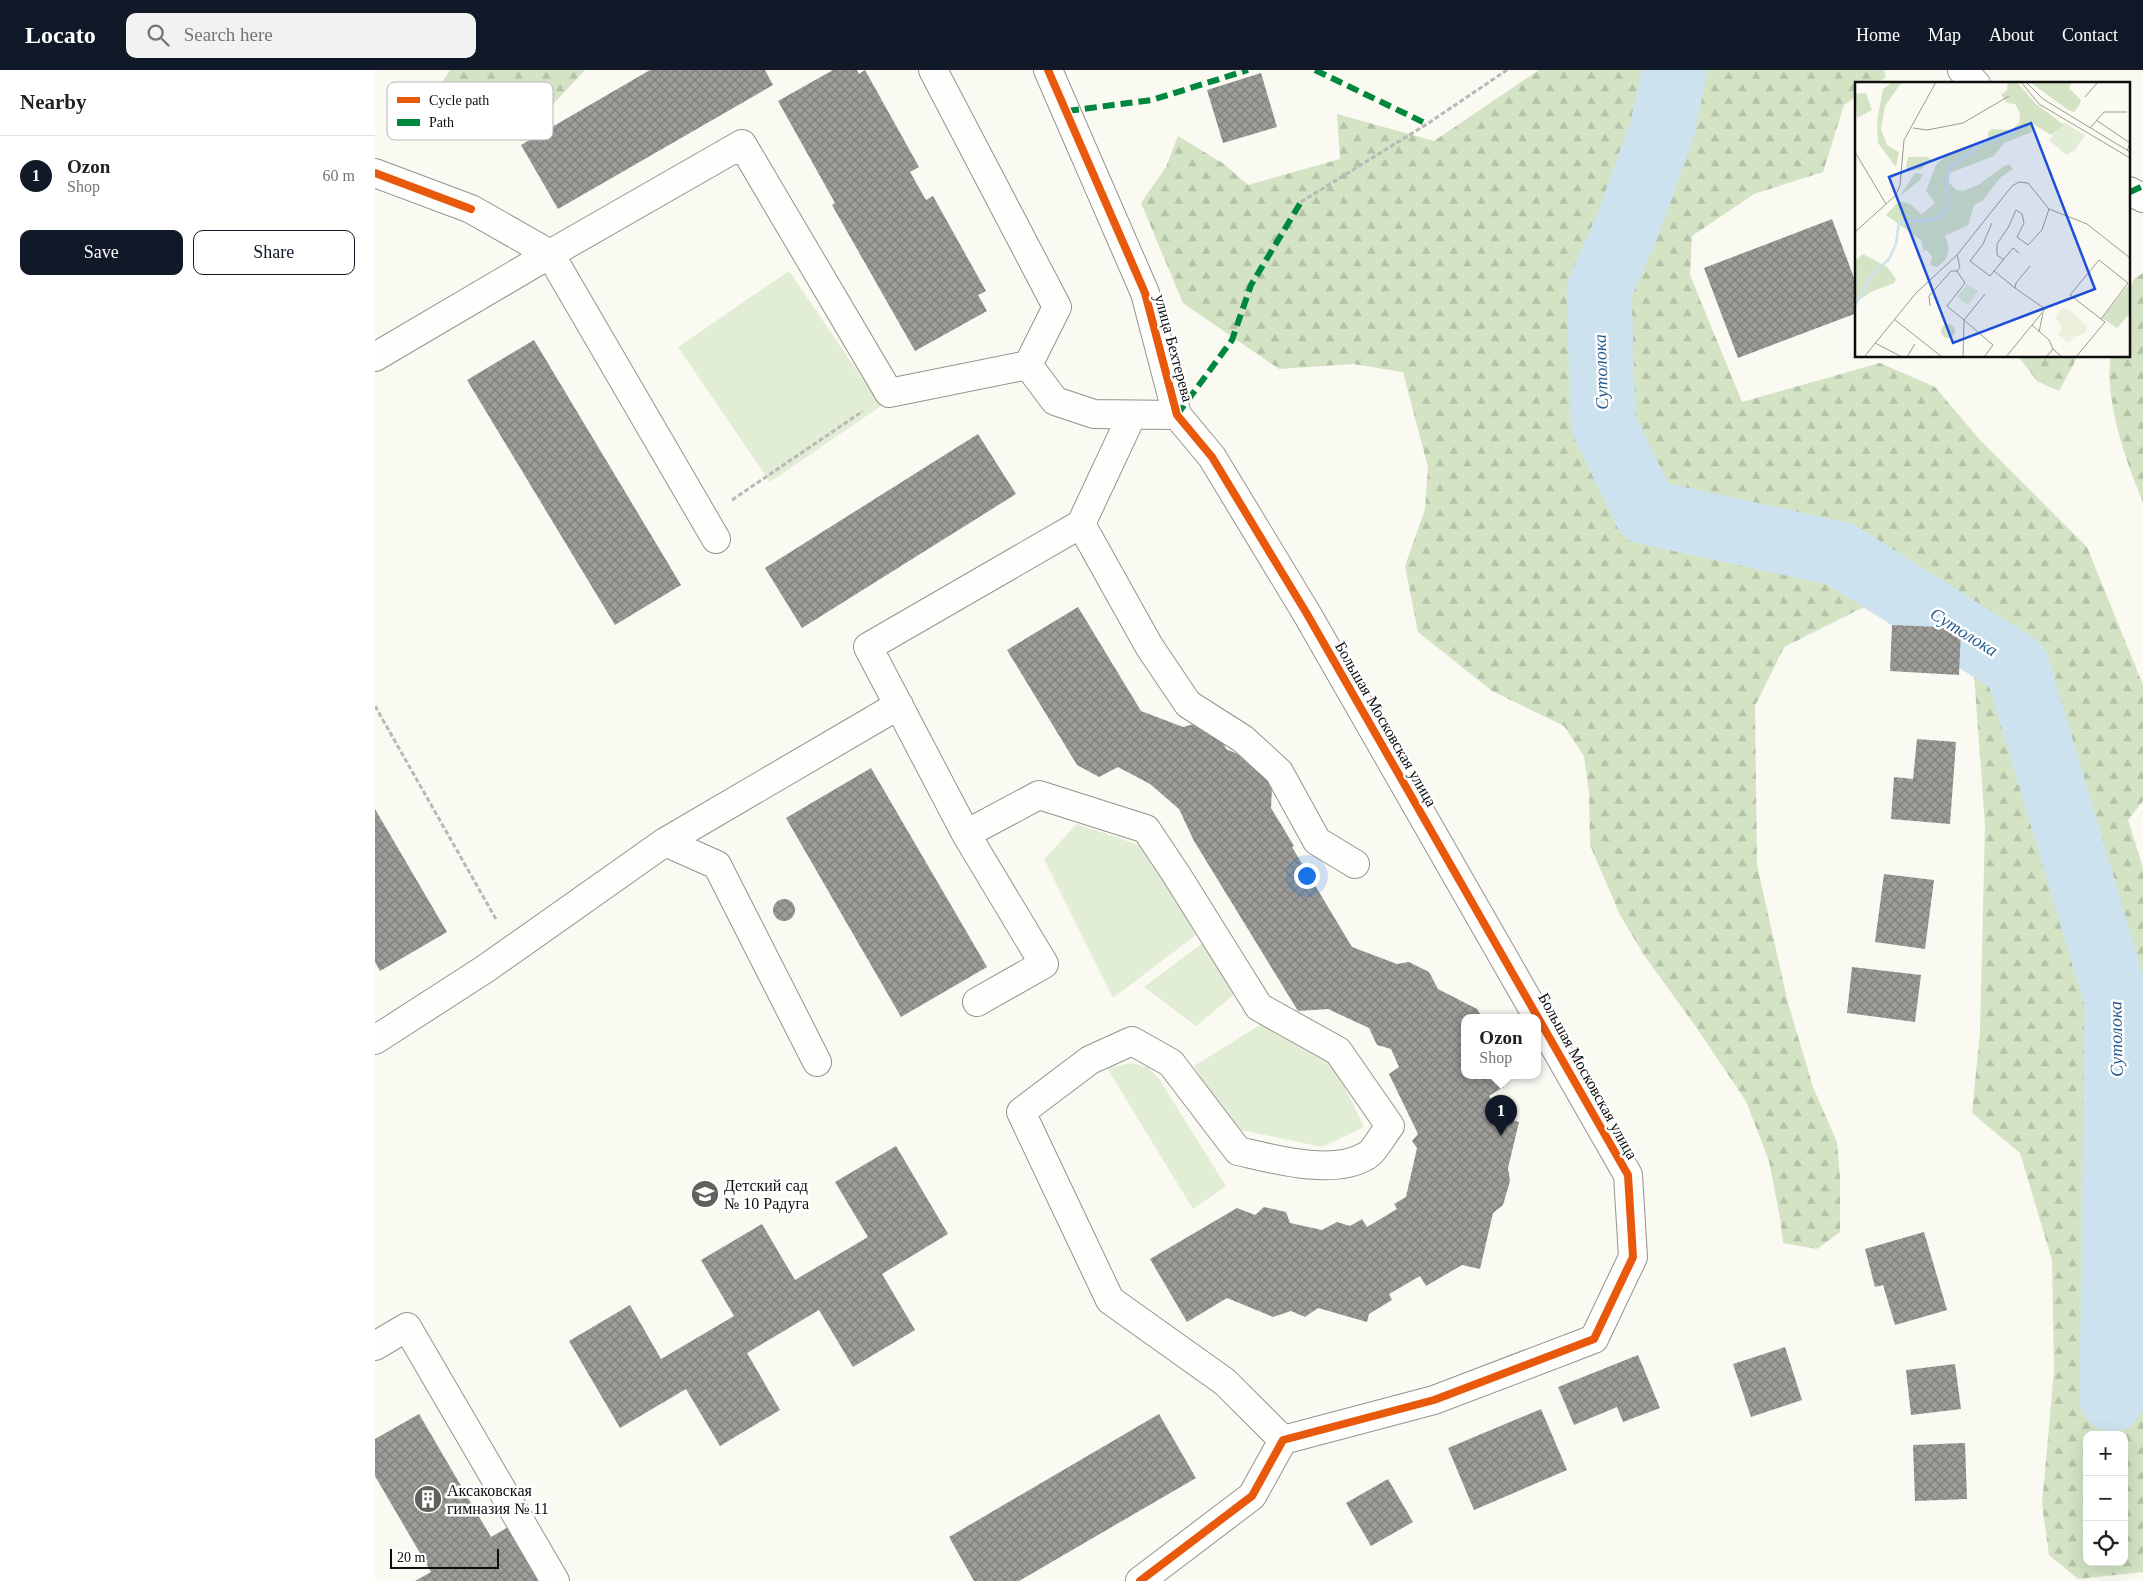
<!DOCTYPE html>
<html lang="en">
<head>
<meta charset="utf-8">
<style>
	:root { --surface:#fff; --page:#f2f2f2; --text:#202124; --muted:#757577; --line:#e0e0e0; --accent:#111827 }
	body { margin:0; font-family:"Times New Roman",serif; background:var(--page); color:var(--text) }
	.controls { position:absolute; right:15px; bottom:15px; display:grid; overflow:hidden; border-radius:10px; box-shadow:0 5px 20px #0002 }
	.controls button { width:45px; height:45px; display:grid; place-items:center; padding:0; border:0; border-bottom:1px solid var(--line); background:var(--surface); color:var(--text); font:25px sans-serif }
	.scale { position:absolute; left:15px; bottom:12px; width:109px; box-sizing:border-box; padding-left:5px; border:2px solid #0d0d0d; border-top:0; font-size:14px; line-height:18px; white-space:nowrap; color:#0d0d0d; -webkit-text-stroke:4px #fff; paint-order:stroke }
	.you { position:absolute; left:931px; top:805px; width:18px; height:18px; margin:-12px; border:4px solid #fff; border-radius:50%; background:#1a73e8; box-shadow:0 0 0 8px #1a73e833 }
	.badge { display:grid; place-items:center; width:32px; height:32px; border-radius:50%; background:var(--accent); color:#fff; font-size:16px; font-weight:700 }
	.pin { position:absolute; translate:-50% -41px; filter:drop-shadow(0 1px 2px #0008) }
	.pin::after { content:''; position:absolute; top:26px; width:18px; height:15px; background:inherit; clip-path:polygon(0 0,100% 0,50% 100%) }
	.popup { position:absolute; left:1086px; top:944px; width:80px; height:65px; box-sizing:border-box; display:grid; place-content:center; border-radius:10px; background:var(--surface); filter:drop-shadow(0 1px 4px #0005); font-size:16px; white-space:nowrap; color:var(--muted) }
	.popup b { font-size:19px; color:var(--text) }
	.popup::after { content:''; position:absolute; left:50%; top:100%; margin-left:-10px; border:10px solid transparent; border-top-color:var(--surface) }
	.list { margin:0; padding:0; list-style:none }
	h2 { display:flex; justify-content:space-between; align-items:center; height:65px; margin:0; padding:0 20px; font-size:21px }
	h2 small { font-size:16px; font-weight:400; color:var(--muted) }
	.list li { display:grid; grid-template-columns:32px 1fr auto; gap:15px; align-items:center; box-sizing:border-box; height:80px; padding:0 20px; border-top:1px solid var(--line) }
	.list b { display:block; font-size:19px; white-space:nowrap }
	.list p { margin:0; font-size:16px; white-space:nowrap; color:var(--muted) }
	.list em { font-size:16px; font-style:normal; color:var(--muted) }
	.actions { display:flex; gap:10px; padding:15px 20px }
	.actions a { flex:1; padding:11px 0; border:1px solid var(--accent); border-radius:10px; text-align:center; font-size:18px; color:var(--accent) }
	.actions .main { background:var(--accent); color:#fff }
	.icon { flex:none; width:28px; height:28px; fill:none; stroke:currentColor; stroke-width:2; stroke-linecap:round; stroke-linejoin:round }
	.map { position:relative; flex:none; width:1768px; height:1511px; overflow:hidden }
	header { display:flex; align-items:center; gap:30px; box-sizing:border-box; height:70px; padding:0 25px; background:var(--accent); color:#fff }
	header strong { font-size:24px }
	nav { display:flex; gap:28px; margin-inline-start:auto; font-size:18px }
	.search { width:350px; height:45px; background:var(--page); display:flex; align-items:center; gap:12px; box-sizing:border-box; padding:0 18px; border-radius:10px; color:var(--muted); font-size:19px }
	main { display:flex }
	aside { flex:1; background:var(--surface) }
	.map>svg:first-child { display:block }
</style>
</head>
<body>
<header>
<strong>Locato</strong>
<div class="search"><svg class="icon" aria-label="search" viewBox="0 0 24 24"><circle cx="10" cy="10" r="6"/><path d="M15 15l6 6"/></svg>Search here</div>
<nav><a>Home</a><a>Map</a><a>About</a><a>Contact</a></nav>
</header>
<main>
<aside>
<h2>Nearby<small></small></h2>
<ul class="list">
<li><span class="badge">1</span><div><b>Ozon</b><p>Shop</p></div><em>60 m</em></li>
</ul>
<div class="actions"><a class="main">Save</a><a>Share</a></div>
</aside>
<div class="map">
<svg width="1768" height="1511" viewBox="0 0 1768 1511">
	<defs>
		<pattern id="forest-firs" width="22" height="20" patternUnits="userSpaceOnUse" patternTransform="scale(1.25)"><rect width="22" height="20" fill="#d3e3c4"/><path d="M5 1l3.5 6h-7zM16 11l3.5 6h-7z" fill="#b4c2a7"/></pattern>
		<pattern id="building-cross-hatch" width="8" height="8" patternUnits="userSpaceOnUse" patternTransform="scale(1.25)"><rect width="8" height="8" fill="#9d9c98"/><path d="M0 0l8 8M0 8l8-8" fill="none" stroke="#7e7e7a"/></pattern>
	</defs>
	<rect width="100%" height="100%" fill="#faf9f2"/>
	<path fill="#e2edd5" d="M414 201 506 336 395 412 303 277Z
		M702 754 767 776 821 865 738 928 669 789Z
		M830 871 861 923 821 956 769 917Z
		M885 955 958 993 989 1057 947 1077 857 1058 819 996Z
		M757 993 773 997 785 1010 851 1116 818 1139 732 998Z"/>
	<path fill="url(#forest-firs)" fill-rule="evenodd" d="M75 0H210L168 45 111 56 74 55 62 47 54 33Z
		M1164 0H1509L1511 7 1501 14H1482V26L1469 35 1448 102 1379 124 1317 166 1315 205 1367 332 1505 293 1560 317 1605 370 1712 477 1768 615V731L1753 750 1768 798V1016L1763 1045 1768 1047V1502L1703 1509 1674 1485 1667 1434 1679 1301 1677 1190 1645 1083 1597 1043 1605 962 1610 755 1595 549 1503 530 1409 577 1380 636 1382 795 1413 933 1438 1017 1462 1072 1465 1108V1162L1442 1179 1408 1173 1405 1148 1394 1091 1371 1031 1321 957 1269 885 1245 845 1215 775 1214 722 1209 686 1189 656 1117 621 1043 562 1030 496 1050 439 1053 397 1028 302 978 294 904 299 808 233 766 133 791 97 803 66 849 94 873 115 965 89 962 44 1059 71ZM1712 1365H1749V1492H1712Z
		M1768 203V432C1752 395 1728 326 1736 286H1754V221L1759 209Z
		M1643 286H1703L1684 321 1662 311Z"/>
	<g fill="none" stroke-linecap="round" stroke-linejoin="round">
		<path stroke="#cde2ef" stroke-width="65" d="M1300 0 1287 60 1252 157 1224 220 1228 353 1271 442 1465 484 1642 596 1742 931 1737 1329"/>
	</g>
	<path fill="url(#building-cross-hatch)" d="M275 0H390L398 15 183 139 146 75Z
		M458 0H482L484 4 490 0 544 97 535 102 551 130 558 126 611 221 603 225 612 241 540 281 457 135 460 133 403 31Z
		M886 3 902 57 848 73 832 20Z
		M1457 149 1482 216V243L1363 288 1329 198Z
		M159 270 306 515 240 555 92 310Z
		M603 364 641 424 427 558 390 498Z
		M703 537 766 641 808 657 823 653 844 663 851 679 882 692 897 717 896 738 919 776 917 777 977 877 1022 894 1034 892 1054 902 1063 919 1102 939 1107 947H1090V1005H1123L1129 1017 1114 1026 1126 1047 1144 1052 1133 1098 1135 1111 1128 1135 1118 1143 1105 1199 1087 1195 1051 1216 1045 1206 1014 1224 1017 1230 994 1244 992 1252 943 1238 930 1247 916 1241 898 1247 852 1228 812 1252 775 1189 862 1138 880 1145 889 1137 911 1142 915 1153 947 1160 962 1152 975 1156 987 1149 992 1157 1022 1139 1019 1134 1031 1127 1042 1078 1037 1071 1043 1064 1014 1004 1024 997 1016 979 1002 975 994 958 953 939 923 941 819 771 804 739 775 714 743 697 724 707 702 695 632 580Z
		M1517 555 1586 558 1584 605 1515 601Z
		M1542 669 1581 672 1575 754 1516 749 1519 707 1538 709Z
		M496 698 612 897 526 947 411 748Z
		M0 739 72 862 5 901 0 892Z
		M1509 804 1559 810 1550 879 1500 872Z
		M398 840a11 11 0 1 1 22 0a11 11 0 1 1-22 0Z
		M1477 897 1546 905 1540 952 1472 943Z
		M521 1076 573 1164 507 1204 540 1260 478 1297 444 1240 372 1283 405 1340 345 1376 311 1319 245 1358 194 1271 255 1235 286 1289 359 1246 326 1190 387 1154 420 1210 493 1167 460 1112Z
		M1549 1162 1572 1240 1520 1255 1508 1215 1500 1217 1490 1179Z
		M1410 1277 1427 1330 1376 1347 1358 1294Z
		M1263 1285 1285 1338 1248 1352 1242 1337 1199 1355 1183 1317Z
		M1580 1294 1586 1339 1536 1345 1531 1300Z
		M1166 1339 1192 1400 1099 1440 1073 1378Z
		M44 1344 116 1467 142 1452 176 1511H40L56 1502 0 1406V1369Z
		M784 1344 821 1408 644 1511H599L574 1467Z
		M1590 1373 1592 1429 1540 1431 1538 1375Z
		M1013 1409 1038 1452 996 1476 971 1433Z"/>
	<g fill="none" stroke-linecap="round" stroke-linejoin="round">
		<defs>
			<path id="minor" d="M558 0 682 237 653 295
				M673 0 770 223 802 345 837 387 932 544 1253 1105 1258 1187 1219 1269 1059 1330 908 1370 877 1426 765 1511
				M1587 0 1601 14
				M0 103 96 139 175 184 0 287
				M1754 121 1768 128
				M653 295 680 331 719 344 802 345
				M706 454 757 345
				M341 469 175 184 367 74 514 323 653 295
				M591 764 664 725 771 759 801 804 884 937 963 981 1015 1056C1009 1063 999 1082 991 1086 958 1106 898 1089 863 1081L796 993 757 971 715 990 646 1042 735 1230 850 1312 908 1370
				M290 772 524 635
				M602 932 669 894 591 764 493 577 706 454 774 576 813 634 868 669 904 702 942 771 980 794
				M0 970 110 899 290 772 342 795 442 992
				M0 1276 32 1257 180 1511"/>
		</defs>
		<use href="#minor" stroke="#949390" stroke-width="30"/>
		<path stroke="#b8b8b6" stroke-width="3" stroke-dasharray="5 2.5" stroke-linecap="butt" d="M926 132 1052 54 1132 0
			M357 430 488 341
			M0 636 122 851"/>
		<use href="#minor" stroke="#fefefd" stroke-width="28"/>
		<path stroke="#00873e" stroke-width="6" stroke-dasharray="12 6" stroke-linecap="butt" d="M940 0 1052 54
			M692 41 777 30 873 0
			M1755 122 1768 116
			M802 345 857 270 876 215 926 132"/>
		<defs>
			<path id="cycleway" d="M673 0 770 223 802 345 837 387 932 544 1253 1105 1258 1187 1219 1269 1059 1330 908 1370 877 1426 765 1511
				M0 103 96 139"/>
		</defs>
		<use href="#cycleway" stroke="#fff" stroke-width="11"/>
		<use href="#cycleway" stroke="#e8590c" stroke-width="8"/>
	</g>
	<defs>
		<symbol id="school-disc" viewBox="-11 -11 22 22"><circle r="9.5" fill="#60605d" stroke="#fff"/><path d="M0-5L7-2L0 1L-7-2ZM-4 1L0 2.5L4 1V4Q0 6-4 4Z" fill="#fff"/></symbol>
		<symbol id="building-disc" viewBox="-11 -11 22 22"><circle r="9.5" fill="#60605d" stroke="#fff"/><path d="M-4-6H4V6H1V3H-1V6H-4ZM-2.5-4.3h1.7v1.8h-1.7ZM.8-4.3h1.7v1.8H.8ZM-2.5-1h1.7V.8h-1.7ZM.8-1h1.7V.8H.8Z" fill="#fff"/></symbol>
	</defs>
	<g fill-rule="evenodd">
		<use href="#school-disc" x="314" y="1108" width="32" height="32"/>
		<use href="#building-disc" x="37" y="1413" width="32" height="32"/>
	</g>
	<g text-anchor="middle" dominant-baseline="central" stroke-width="5" stroke-linejoin="round" paint-order="stroke">
		<g font-size="16" fill="#0d0d0d" stroke="#fff">
			<text transform="translate(799 278) rotate(75)">улица Бехтерева</text>
			<text transform="translate(1011 654) rotate(60)">Большая Московская улица</text>
			<text transform="translate(1213 1006) rotate(61)">Большая Московская улица</text>
		</g>
		<g font-size="16" fill="#0d0d0d" stroke="#fff" text-anchor="start">
			<text x="349" y="1115">Детский сад<tspan x="349" dy="18">№ 10 Радуга</tspan></text>
			<text x="72" y="1420">Аксаковская<tspan x="72" dy="18">гимназия № 11</tspan></text>
		</g>
		<g font-size="18" font-style="italic" fill="#275d8e" stroke="#fff">
			<text transform="translate(1226 302) rotate(-92)">Сутолока</text>
			<text transform="translate(1589 562) rotate(32)">Сутолока</text>
			<text transform="translate(1741 969) rotate(-91)">Сутолока</text>
		</g>
	</g>
	<g transform="translate(1480 12)">
		<rect width="275" height="275" fill="#faf9f2"/>
		<path d="M209 40 230 53 220 68 211 73 194 58ZM112 202 123 209 113 223 102 215Z" fill="#e2edd5"/>
		<path d="M37 0H47L30 24 26 47 32 63 44 70 41 85 23 61 22 40 28 7ZM153 0H162L180 21 209 43 196 53 175 40 177 50 149 61 139 74 92 92 94 101 102 108 108 109 123 103 149 84 154 82 158 87 146 95 127 119 119 123 113 143 90 154 94 166 91 177 83 185 75 183 77 175 72 168 68 169 67 159 31 133 44 119 55 122 66 132 70 130 80 121 71 109 81 83 94 71 133 58V50L137 47 156 48 164 41 165 31 160 22 152 21 146 13 152 8ZM175 0H217L214 6 226 18 225 22 219 30 213 28ZM11 11 17 28 2 36 0 12ZM53 75H73L76 78 66 87 54 89 51 85ZM60 91 68 92 65 98 44 115ZM8 172 32 185 41 197 39 201 16 210 0 221V179ZM275 201V231L262 246 247 236ZM86 249a7 7 0 1 1 14 0a7 7 0 1 1-14 0Z" fill="#d3e3c4"/>
		<path d="M206 227H214L232 244 230 251 219 255 214 261 203 252 207 246 200 235Z" fill="#ecf1de"/>
		<path fill="none" stroke="#cde2ef" stroke-width="2.5" d="M0 224 16 194 34 177 41 162 44 140 75 138 87 133 94 126 91 106 95 86 123 64 160 50"/>
		<path fill="none" stroke="#9b9b96" stroke-width="1" d="M166 0 184 22 275 76M171 0 188 17 275 70M230 15 243 0M241 38 275 61 272 69M58 46 72 48 108 41 154 14M235 46 249 30H272M0 70 31 122M137 141 128 162 115 179 135 194 158 166 164 171M0 150 41 113 45 103 49 58 81 0M102 173 105 185 102 189M149 178 142 173V162L154 144 161 128 167 132 169 141 162 155 173 163 187 148 194 127M102 189 110 201 92 224 109 238 130 212M139 189 160 206M75 224 74 214 96 189H102M39 237 87 275M177 243 194 258 198 267M184 250 188 231M20 261 47 275M9 275 61 211 102 173 157 104 164 100 173 101 194 127 232 142 275 176M52 275 60 262M108 275 109 238 138 263 129 275M151 275 190 227 160 206 161 201 175 184M191 275 198 267 207 275M221 275 250 240 215 213 244 178 273 201 246 237"/>
		<path fill="#1d4ed8" fill-opacity="0.15" stroke="#1d4ed8" stroke-width="2.5" d="M176 41 240 207 98 261 34 95Z"/>
		<rect width="275" height="275" fill="none" stroke="#0d0d0d" stroke-width="2.5"/>
	</g>
	<rect x="12" y="12" width="166" height="58" rx="8" fill="#fff" stroke="#b6b6b6" stroke-width="1"/>
	<rect x="22" y="27" width="23" height="6" fill="#e8590c"/>
	<rect x="22" y="49" width="23" height="7" fill="#00873e"/>
	<g font-size="14" fill="#0d0d0d">
		<text x="54" y="35">Cycle path</text>
		<text x="54" y="57">Path</text>
	</g>
</svg>
<div class="controls">
<button>+</button>
<button>−</button>
<button><svg class="icon" aria-label="locate" viewBox="0 0 24 24"><circle cx="12" cy="12" r="6"/><path d="M12 2v4M12 18v4M2 12h4M18 12h4"/></svg></button>
</div>
<div class="scale">20 m</div>
<div class="you"></div>
<div class="pin badge" style="left:1126px;top:1066px">1</div>
<div class="popup"><b>Ozon</b>Shop</div>
</div>
</main>
</body>
</html>
